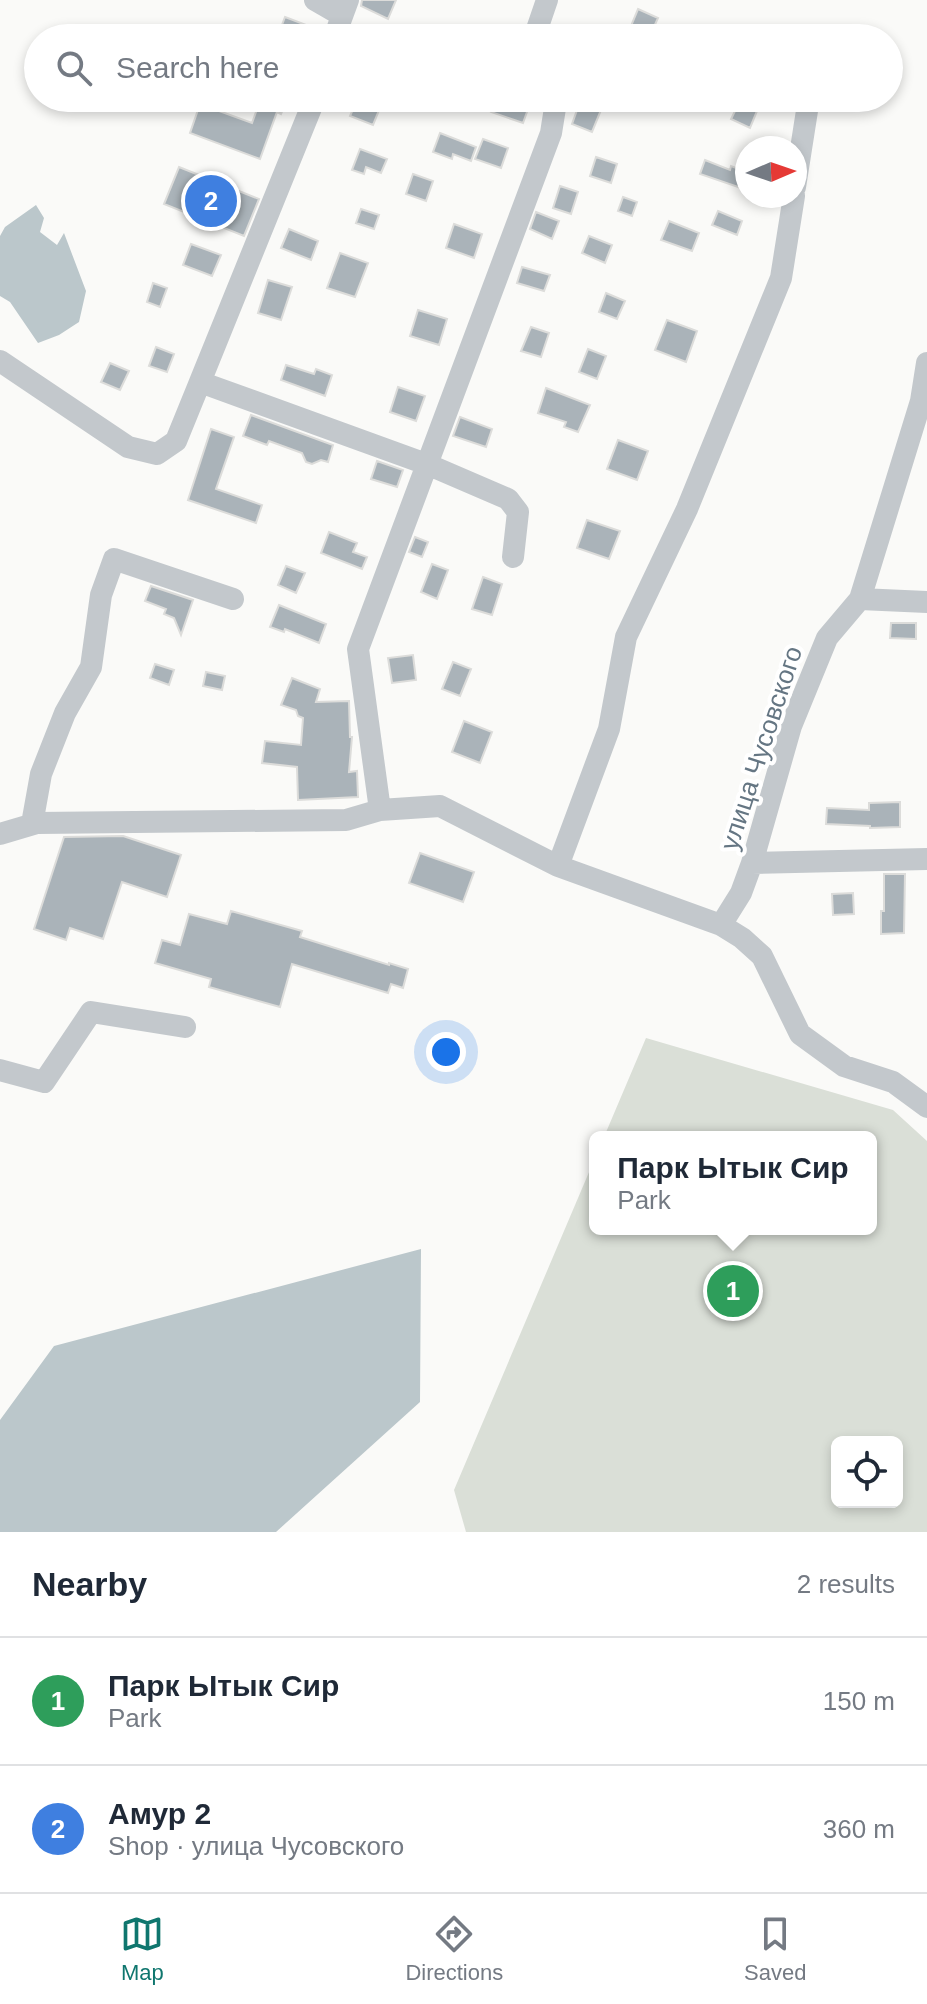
<!DOCTYPE html>
<html lang="en">
<head>
<meta charset="utf-8">
<style>
	:root { --surface:#fff; --page:#f2f2f3; --text:#1f2937; --muted:#747a83; --line:#e0e1e3; --accent:#0f766e }
	body { margin:0; font-family:Helvetica,sans-serif; background:var(--page); color:var(--text) }
	.controls { position:absolute; right:24px; bottom:24px; display:grid; overflow:hidden; border-radius:12px; box-shadow:0 4px 12px #0003 }
	.controls button { width:72px; height:72px; display:grid; place-items:center; padding:0; border:0; border-bottom:2px solid var(--line); background:var(--surface); color:var(--text); font:40px sans-serif }
	.compass { position:absolute; left:735px; top:136px; width:72px; height:72px; border-radius:50%; background:var(--surface); box-shadow:0 4px 12px #0003; rotate:88deg }
	.you { position:absolute; left:446px; top:1052px; width:28px; height:28px; margin:-20px; border:6px solid #fff; border-radius:50%; background:#1a73e8; box-shadow:0 0 0 12px #1a73e833 }
	.badge { display:grid; place-items:center; width:52px; height:52px; border-radius:50%; background:var(--accent); color:#fff; font-size:26px; font-weight:700 }
	.pin { position:absolute; translate:-50% -50%; border:4px solid #fff; box-shadow:0 2px 8px #0006 }
	.popup { position:absolute; left:589px; top:1131px; width:288px; height:104px; box-sizing:border-box; display:grid; place-content:center; border-radius:12px; background:var(--surface); filter:drop-shadow(0 2px 6px #0005); font-size:26px; white-space:nowrap; color:var(--muted) }
	.popup b { font-size:30px; color:var(--text) }
	.popup::after { content:''; position:absolute; left:50%; top:100%; margin-left:-16px; border:16px solid transparent; border-top-color:var(--surface) }
	.list { margin:0; padding:0; list-style:none }
	h2 { display:flex; justify-content:space-between; align-items:center; height:104px; margin:0; padding:0 32px; font-size:34px }
	h2 small { font-size:26px; font-weight:400; color:var(--muted) }
	.list li { display:grid; grid-template-columns:52px 1fr auto; gap:24px; align-items:center; box-sizing:border-box; height:128px; padding:0 32px; border-top:2px solid var(--line) }
	.list b { display:block; font-size:30px; white-space:nowrap }
	.list p { margin:0; font-size:26px; white-space:nowrap; color:var(--muted) }
	.list em { font-size:26px; font-style:normal; color:var(--muted) }
	.icon { flex:none; width:44px; height:44px; fill:none; stroke:currentColor; stroke-width:2; stroke-linecap:round; stroke-linejoin:round }
	.map { position:relative; flex:none; width:927px; height:1532px; overflow:hidden }
	.search { position:absolute; background:var(--surface); box-shadow:0 4px 12px #0003; left:24px; right:24px; top:24px; height:88px; display:flex; align-items:center; gap:20px; box-sizing:border-box; padding:0 28px; border-radius:44px; color:var(--muted); font-size:30px }
	.sheet { height:360px; background:var(--surface) }
	nav { display:flex; justify-content:space-around; align-items:center; box-sizing:border-box; height:112px; border-top:2px solid var(--line); background:var(--surface); font-size:22px; color:var(--muted) }
	nav a { display:grid; justify-items:center; gap:4px }
	nav .on { color:var(--accent) }
	.map>svg:first-child { display:block }
</style>
</head>
<body>
<div class="map">
<svg width="927" height="1532" viewBox="0 0 927 1532">
	<rect width="100%" height="100%" fill="#fafaf8"/>
	<path fill="#dadfd7" fill-rule="evenodd" d="M646 1038 893 1110 927 1141V1532H466L454 1490 595 1158V1229H871V1137H604ZM837 1442H897V1502H837Z"/>
	<path fill="#bbc7cb" d="M36 205 44 218 40 232 57 245 64 233 86 291 79 322 59 335 38 343 10 302 0 296V236L5 227Z
		M421 1249 420 1402 276 1532H0V1420L54 1346Z"/>
	<path fill="#aab3b9" stroke="#dcdcda" stroke-width="2" d="M362 0H396L388 19 361 6Z
		M638 9 658 18 649 38H626Z
		M285 17 322 31 320 38H277Z
		M261 98H287L281 114 277 112 260 159 190 133 200 104 252 123Z
		M358 98H371L382 103 373 125 350 116Z
		M496 98H532L523 123 491 112Z
		M580 102 601 110 592 132 572 124Z
		M739 103 757 111 750 128 731 119Z
		M440 133 476 147 471 161 453 154 452 159 433 152Z
		M483 139 508 148 501 168 475 159Z
		M360 149 387 159 381 173 366 167 364 174 352 170Z
		M596 157 617 164 611 183 590 176Z
		M705 160 730 170 731 166 747 172 741 188 700 174Z
		M179 167 259 199 244 236 164 204Z
		M413 174 433 181 426 201 406 194Z
		M560 186 578 192 571 214 553 208Z
		M623 197 637 202 632 216 618 211Z
		M361 209 379 215 374 229 356 223Z
		M718 211 742 221 737 235 712 225Z
		M536 212 559 221 552 239 530 229Z
		M669 221 699 233 692 251 661 240Z
		M454 224 482 234 474 258 446 248Z
		M289 229 318 241 311 260 281 248Z
		M589 236 612 245 605 263 582 253Z
		M191 244 221 255 212 276 183 265Z
		M340 253 368 263 355 297 327 288Z
		M522 267 550 275 544 291 517 283Z
		M268 280 292 287 281 320 258 313Z
		M153 283 167 288 160 307 147 302Z
		M606 293 625 301 617 319 599 312Z
		M418 310 447 319 439 345 410 336Z
		M667 320 697 331 686 362 655 350Z
		M531 327 549 333 541 357 521 351Z
		M156 347 174 354 167 372 149 366Z
		M588 349 606 356 597 379 579 372Z
		M110 363 129 371 120 390 101 382Z
		M286 365 314 374 316 369 332 375 325 396 281 380Z
		M398 387 425 396 416 421 390 412Z
		M546 388 590 405 578 432 564 427 566 422 538 413Z
		M251 415 333 445 328 462 321 460 312 464 306 462 302 453 269 441 267 445 243 436Z
		M460 417 492 429 486 447 453 436Z
		M211 429 234 437 216 489 262 505 256 523 188 500Z
		M618 440 648 451 637 480 607 469Z
		M377 461 403 470 397 487 371 479Z
		M587 520 620 531 609 559 577 548Z
		M329 532 357 543 353 552 367 557 362 569 321 553Z
		M415 537 428 542 422 557 409 552Z
		M432 564 448 570 437 599 421 592Z
		M286 566 305 573 296 593 278 585Z
		M483 577 502 584 492 615 472 609Z
		M151 586 193 600 181 635 174 618 164 614 166 609 145 601Z
		M279 605 326 624 319 643 285 629 284 632 270 627Z
		M891 623H916V639L890 638Z
		M413 655 416 680 392 683 388 658Z
		M453 662 471 669 460 696 442 689Z
		M155 664 174 670 169 685 150 678Z
		M206 672 225 676 222 690 203 686Z
		M292 678 320 689 316 702 349 701 350 737H352L349 772 357 771 358 797 298 800 297 767 262 763 265 741 301 745 303 718 298 716 296 710 281 705Z
		M464 721 492 732 480 763 452 752Z
		M900 802V827L870 828V826L826 824 827 808 869 810V803Z
		M123 836 181 855 167 897 122 882 103 939 70 928 66 940 34 929 64 837Z
		M420 853 474 872 463 902 409 883Z
		M884 874H905L904 933 881 934V911H884Z
		M853 893 854 914 833 915 832 894Z
		M231 911 302 931 300 937 389 965V963L408 969 403 988 391 984 388 993 292 964 280 1007 209 987 211 979 155 963 162 940 180 945 189 914 227 924Z"/>
	<g fill="none" stroke-linecap="round" stroke-linejoin="round">
		<path stroke="#c3c8cc" stroke-width="22" d="M315 0 341 15
			M334 38 348 0
			M534 38 547 0
			M315 98 200 382 429 465 508 499 518 512 513 557
			M795 187 809 98
			M0 361 128 447 157 454 176 441 200 382
			M860 599 927 602
			M380 810 358 649 551 133 555 108 552 98
			M32 824 41 774 65 713 91 667 101 595 114 559 233 599
			M0 834 37 823 346 820 380 810 440 806 558 866 721 925 742 938 762 956 800 1034 844 1066 893 1082 927 1107
			M752 863 927 859
			M558 866 609 729 626 637 687 509 781 278 794 196
			M721 925 741 893 752 863 791 726 827 638 860 599 921 401 927 363
			M0 1070 44 1082 91 1012 185 1027"/>
	</g>
	<g text-anchor="middle" dominant-baseline="central" stroke-width="8" stroke-linejoin="round" paint-order="stroke">
		<g font-size="26" fill="#657683" stroke="#fff">
			<text transform="translate(761 748) rotate(-72)">улица Чусовского</text>
		</g>
	</g>
</svg>
<div class="controls">
<button><svg class="icon" aria-label="locate" viewBox="0 0 24 24"><circle cx="12" cy="12" r="6"/><path d="M12 2v4M12 18v4M2 12h4M18 12h4"/></svg></button>
</div>
<svg class="compass" viewBox="-18 -18 36 36"><path d="M0-13l5 13h-10z" fill="#e53935"/><path d="M0 13l5-13h-10z" fill="#747a83"/></svg>
<div class="you"></div>
<div class="pin badge" style="left:733px;top:1291px;background:#2e9e5b">1</div>
<div class="popup"><b>Парк Ытык Сир</b>Park</div>
<div class="pin badge" style="left:211px;top:201px;background:#3f7fe0">2</div>
<div class="search"><svg class="icon" aria-label="search" viewBox="0 0 24 24"><circle cx="10" cy="10" r="6"/><path d="M15 15l6 6"/></svg>Search here</div>
</div>
<section class="sheet">
<h2>Nearby<small>2 results</small></h2>
<ul class="list">
<li><span class="badge" style="background:#2e9e5b">1</span><div><b>Парк Ытык Сир</b><p>Park</p></div><em>150 m</em></li>
<li><span class="badge" style="background:#3f7fe0">2</span><div><b>Амур 2</b><p>Shop · улица Чусовского</p></div><em>360 m</em></li>
</ul>
</section>
<nav>
<a class="on"><svg class="icon" aria-label="map" viewBox="0 0 24 24"><path d="M3 6l6-2 6 2 6-2v14l-6 2-6-2-6 2zM9 4v14M15 6v14"/></svg>Map</a>
<a><svg class="icon" aria-label="directions" viewBox="0 0 24 24"><path d="M12 3l9 9-9 9-9-9zM9 14v-3h6M13 9l2 2-2 2"/></svg>Directions</a>
<a><svg class="icon" aria-label="saved" viewBox="0 0 24 24"><path d="M7 4h10v16l-5-4-5 4z"/></svg>Saved</a>
</nav>
</body>
</html>
